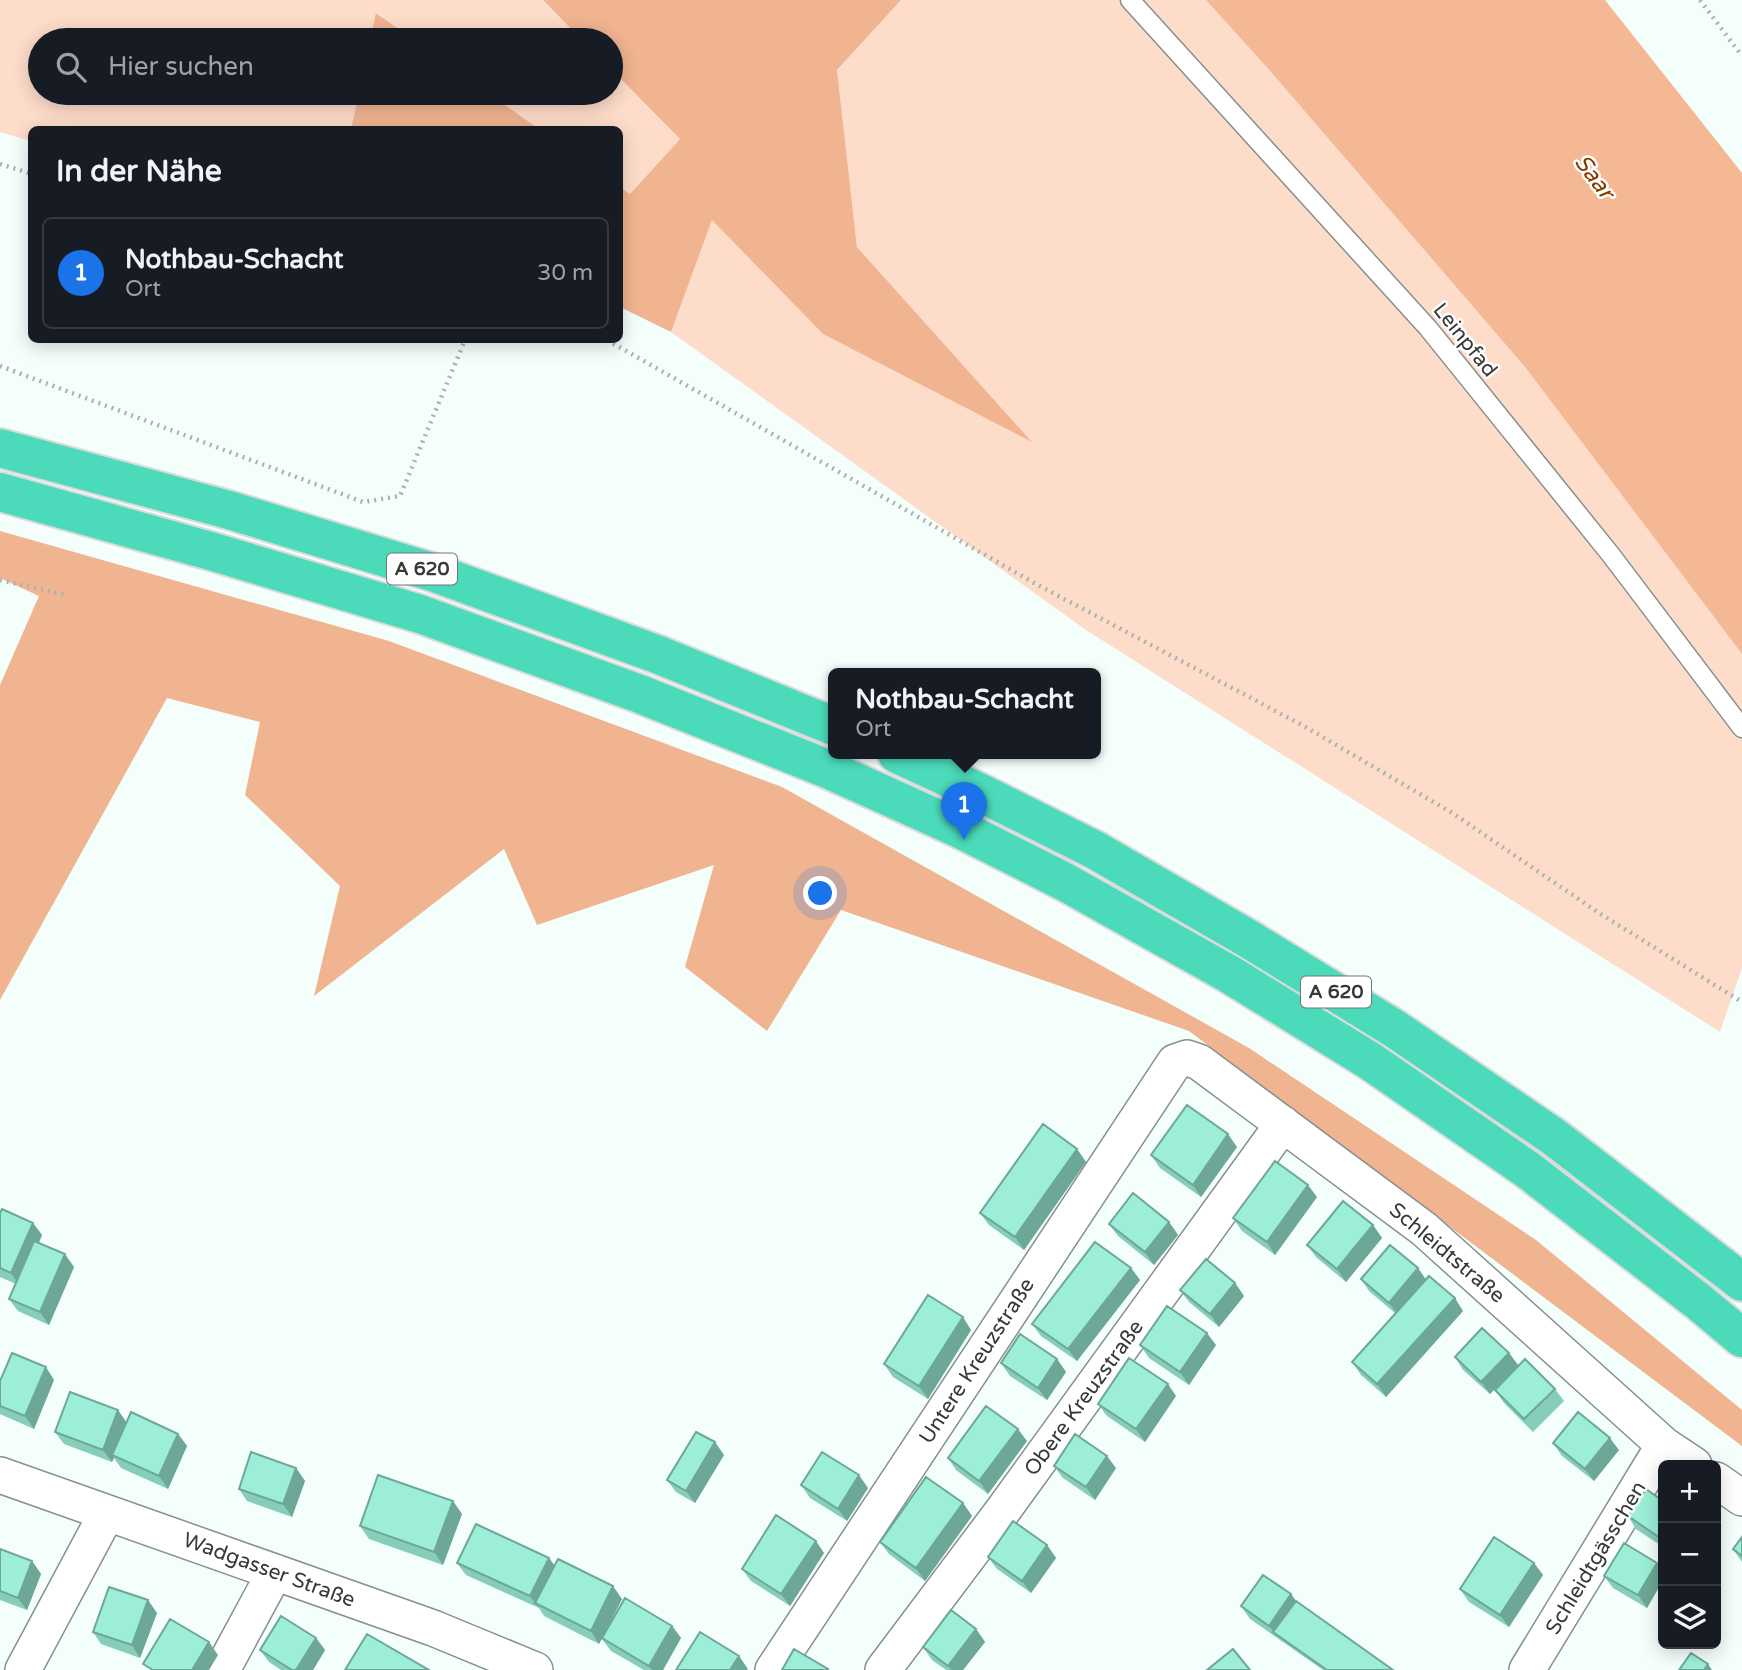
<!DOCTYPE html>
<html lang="de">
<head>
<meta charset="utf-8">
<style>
	:root { --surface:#171b24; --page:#20242c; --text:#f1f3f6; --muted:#9ea1a6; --line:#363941; --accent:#1a73e8 }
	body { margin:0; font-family:"Varela Round",sans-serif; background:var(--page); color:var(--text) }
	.controls { position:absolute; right:21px; bottom:21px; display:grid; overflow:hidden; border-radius:10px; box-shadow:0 4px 18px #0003 }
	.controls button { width:63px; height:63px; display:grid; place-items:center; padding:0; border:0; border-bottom:2px solid var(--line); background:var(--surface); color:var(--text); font:35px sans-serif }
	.you { position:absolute; left:821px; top:894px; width:24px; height:24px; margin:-18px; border:5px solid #fff; border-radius:50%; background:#1a73e8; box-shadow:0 0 0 10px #1a73e833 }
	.badge { display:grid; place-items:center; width:46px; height:46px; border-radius:50%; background:var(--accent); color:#fff; font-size:23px; font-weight:700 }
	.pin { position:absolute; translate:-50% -58px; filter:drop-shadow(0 2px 4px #0008) }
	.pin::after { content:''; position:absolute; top:37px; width:24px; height:21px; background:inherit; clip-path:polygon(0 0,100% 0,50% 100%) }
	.popup { position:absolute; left:828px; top:668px; width:273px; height:91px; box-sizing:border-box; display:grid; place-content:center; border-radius:10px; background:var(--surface); filter:drop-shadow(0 2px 5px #0005); font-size:23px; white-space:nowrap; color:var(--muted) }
	.popup b { font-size:26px; color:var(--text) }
	.popup::after { content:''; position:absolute; left:50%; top:100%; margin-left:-14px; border:14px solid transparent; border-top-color:var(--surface) }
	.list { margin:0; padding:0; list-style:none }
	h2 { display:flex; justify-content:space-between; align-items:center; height:91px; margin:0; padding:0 28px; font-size:30px }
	h2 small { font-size:23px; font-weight:400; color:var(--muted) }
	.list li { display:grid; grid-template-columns:46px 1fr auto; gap:21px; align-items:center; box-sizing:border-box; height:112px; margin:0 14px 14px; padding:0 14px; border:2px solid var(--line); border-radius:10px }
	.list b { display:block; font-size:26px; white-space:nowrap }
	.list p { margin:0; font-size:23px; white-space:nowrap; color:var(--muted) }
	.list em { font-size:23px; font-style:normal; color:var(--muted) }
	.icon { flex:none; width:38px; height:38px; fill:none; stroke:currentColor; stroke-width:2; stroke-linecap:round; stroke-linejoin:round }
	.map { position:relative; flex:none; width:1742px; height:1670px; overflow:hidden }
	.search { position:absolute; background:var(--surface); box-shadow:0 4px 18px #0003; left:28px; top:28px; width:595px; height:77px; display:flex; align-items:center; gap:18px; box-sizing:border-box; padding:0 24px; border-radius:38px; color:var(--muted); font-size:26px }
	.panel { position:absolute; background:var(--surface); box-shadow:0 4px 18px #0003; left:28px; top:126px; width:595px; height:217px; border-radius:10px }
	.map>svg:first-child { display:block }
</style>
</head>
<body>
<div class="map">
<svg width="1742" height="1670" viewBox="0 0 1742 1670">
	<rect width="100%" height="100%" fill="#f4fefb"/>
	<path fill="#fedcca" d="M0 0H543L582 40H415L377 13 370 40H40V93H359L351 129 32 130 31 141 0 132Z
		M901 0H1206L1271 72 1525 367 1742 654V968L1720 1032 1086 630 671 332 712 219 823 334 1030 440 857 247 837 70Z
		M611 69 680 139 630 194 620 187V130L539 129 488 93H611Z"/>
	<path fill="#f1b491" d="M543 0H901L837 70 857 247 1032 442 823 334 712 220 671 332 620 307V187L630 194 680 139 611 69V40H582Z
		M376 13 415 40H370Z
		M359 93H488L539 129H351Z
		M0 531 389 641 782 787 1249 1048 1536 1240 1742 1410V1446L1189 1031 841 910 767 1031 685 967 714 865 537 925 504 849 314 996 340 886 245 795 260 722 167 698 0 1000V685L39 596 0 578Z"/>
	<path fill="#f5b895" d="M1206 0H1605L1742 173V654L1525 367 1271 72Z"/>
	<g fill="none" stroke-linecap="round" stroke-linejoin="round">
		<defs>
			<path id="lane" d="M1130 0 1428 328 1611 555 1742 728"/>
			<path id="street" d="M0 1475 433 1628 535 1670
				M1716 1480 1742 1498
				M23 1670 107 1513
				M222 1670 275 1572
				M773 1670 1175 1062 1187 1058 1199 1062 1424 1229 1664 1445 1694 1465
				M883 1670 1004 1509 1283 1124
				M1527 1670 1664 1445"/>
			<path id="highway" d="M0 448 229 510 432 572 659 655 833 726
				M0 492 214 552 420 614 640 694 825 768 960 829 1065 882 1229 974 1370 1061 1528 1170 1699 1302 1742 1338
				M897 754 979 792 1095 850 1247 938 1395 1029 1554 1137 1742 1282"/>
		</defs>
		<use href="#lane" stroke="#88908d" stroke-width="21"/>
		<use href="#street" stroke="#88908d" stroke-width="38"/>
		<use href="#highway" stroke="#dbdbdb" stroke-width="42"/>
		<path stroke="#aab1af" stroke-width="4.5" stroke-dasharray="2 5" stroke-linecap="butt" d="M1700 0 1742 56
			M0 164 32 174
			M607 340 1036 584 1302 725 1454 814 1599 913 1742 1002
			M0 366 363 502 400 496 465 340
			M0 580 66 595"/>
		<use href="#lane" stroke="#fff" stroke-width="18"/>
		<use href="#street" stroke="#fff" stroke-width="35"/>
		<use href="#highway" stroke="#4bdbbb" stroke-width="38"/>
	</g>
	<path fill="#86cdba" d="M1237 1147 1201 1197 1160 1168 1151 1155Z
		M1077 1149 1086 1162 1024 1250 989 1225 980 1213Z
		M1317 1197 1275 1255 1242 1231 1233 1218Z
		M0 1213 33 1223 42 1235 39 1243 74 1267 49 1325 18 1311 9 1299 16 1284 0 1277Z
		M1169 1222 1178 1235 1154 1265 1118 1236 1109 1224Z
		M1373 1225 1382 1238 1346 1282 1316 1257 1307 1245Z
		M1131 1268 1140 1280 1077 1361 1041 1336 1032 1324Z
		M1361 1279H1426L1463 1311 1386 1397 1361 1375 1352 1362 1396 1314 1369 1291Z
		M1235 1283 1244 1296 1219 1327 1189 1302 1180 1290Z
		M971 1330 928 1399 893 1377 884 1364Z
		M1140 1345H1216L1189 1385 1149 1358Z
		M1509 1353 1518 1365 1490 1394 1463 1370 1455 1357Z
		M1057 1359 1066 1372 1047 1400 1010 1376 1001 1363Z
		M54 1380 34 1429 0 1414V1381Z
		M1555 1389 1564 1401 1533 1432 1504 1403 1495 1390Z
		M1176 1396 1145 1442 1107 1416 1098 1404Z
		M127 1423 178 1434 187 1446 168 1489 121 1468 114 1458 112 1462 64 1444 55 1432Z
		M1027 1441 988 1494 956 1470 948 1458Z
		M1553 1443 1619 1450 1594 1481 1562 1456Z
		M724 1455 695 1503 676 1492 667 1480Z
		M1054 1466 1116 1468 1095 1500 1063 1478Z
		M296 1468 305 1481 292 1517 247 1501 239 1489Z
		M801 1485 868 1488 847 1521 810 1498Z
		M1663 1501V1547L1636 1529 1628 1516Z
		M963 1503 972 1516 925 1581 889 1554 880 1542Z
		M462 1514 443 1565 369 1539 360 1526Z
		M1742 1537V1562L1733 1549Z
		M1047 1545 1056 1558 1031 1593 997 1569 988 1557Z
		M0 1549 32 1561 41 1574 27 1610 0 1600Z
		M824 1553 790 1606 751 1581 742 1569Z
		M457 1563 554 1566 622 1599 605 1632 672 1626 681 1638 663 1670H644L611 1651 602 1639 599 1644 544 1616 539 1608 466 1575Z
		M1534 1563 1543 1575 1509 1627 1469 1602 1460 1589Z
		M1657 1563 1663 1571V1580L1647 1608 1613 1588 1604 1576Z
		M1291 1594 1296 1601 1393 1670H1323L1250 1619 1241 1606Z
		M157 1613 140 1658 101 1644 93 1632Z
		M976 1629 985 1642 963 1670H946L932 1660 923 1647Z
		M316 1638 325 1650 313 1670H281L269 1662 260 1650Z"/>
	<path fill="#6da797" d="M1228 1134 1237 1147 1201 1197 1193 1185Z
		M1077 1149 1086 1162 1024 1250 1015 1237Z
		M1308 1185 1317 1197 1275 1255 1267 1242Z
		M1169 1222 1178 1235 1154 1265 1145 1252Z
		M33 1223 42 1235 20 1286 11 1273Z
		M1373 1225 1382 1238 1346 1282 1337 1269Z
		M65 1254 74 1267 49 1325 40 1312Z
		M1131 1268 1140 1280 1077 1361 1068 1349Z
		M1418 1268 1427 1281 1398 1315 1389 1303Z
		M1235 1283 1244 1296 1219 1327 1210 1314Z
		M1455 1298 1463 1311 1386 1397 1377 1384Z
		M963 1317 971 1330 928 1399 919 1386Z
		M1207 1333 1216 1345 1189 1385 1180 1372Z
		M1509 1353 1518 1365 1490 1394 1481 1382Z
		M1057 1359 1066 1372 1047 1400 1038 1388Z
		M46 1367 54 1380 34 1429 25 1416Z
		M1168 1384 1176 1396 1145 1442 1136 1429Z
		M118 1410 127 1423 112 1455 114 1458 112 1462 103 1450Z
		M1018 1429 1027 1441 988 1494 979 1481Z
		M178 1434 187 1446 168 1489 159 1476Z
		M1610 1438 1619 1450 1594 1481 1585 1469Z
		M715 1442 724 1455 695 1503 686 1491Z
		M1107 1456 1116 1468 1095 1500 1086 1487Z
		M296 1468 305 1481 292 1517 283 1504Z
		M859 1475 868 1488 847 1521 838 1509Z
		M453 1501 462 1514 443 1565 434 1552Z
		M963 1503 972 1516 925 1581 916 1568Z
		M816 1541 824 1553 790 1606 781 1594Z
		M1047 1545 1056 1558 1031 1593 1022 1581Z
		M549 1558 558 1570 535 1603 539 1609 530 1596Z
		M32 1561 41 1574 27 1610 18 1598Z
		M1534 1563 1543 1575 1509 1627 1500 1615Z
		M1657 1563 1663 1571V1580L1647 1608 1638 1595Z
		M613 1586 622 1599 599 1644 591 1631Z
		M1291 1594 1300 1607 1273 1632 1278 1638 1269 1626Z
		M148 1600 157 1613 140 1658 132 1645Z
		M672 1626 681 1638 663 1670H652L649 1666Z
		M976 1629 985 1642 963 1670H951L948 1666Z
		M316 1638 325 1650 313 1670H296Z
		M209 1642 218 1655 209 1670H192Z
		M739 1656 748 1669 747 1670H730Z
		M1708 1664 1712 1670H1704Z"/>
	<path fill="#9ceed8" stroke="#6da797" stroke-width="2" d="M1187 1105 1228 1134 1193 1185 1151 1155Z
		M1043 1124 1077 1149 1015 1237 980 1213Z
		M1275 1161 1308 1185 1267 1242 1233 1218Z
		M1133 1193 1169 1222 1145 1252 1109 1224Z
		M1343 1201 1373 1225 1337 1269 1307 1245Z
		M2 1209 33 1223 11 1273 0 1268V1213Z
		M34 1241 65 1254 40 1312 9 1299Z
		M1095 1242 1131 1268 1068 1349 1032 1324Z
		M1390 1245 1418 1268 1389 1303 1361 1279Z
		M1206 1259 1235 1283 1210 1314 1180 1290Z
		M1429 1276 1455 1298 1377 1384 1352 1362Z
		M928 1295 963 1317 919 1386 884 1364Z
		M1167 1306 1207 1333 1180 1372 1140 1345Z
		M1482 1328 1509 1353 1481 1382 1455 1357Z
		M1020 1334 1057 1359 1038 1388 1001 1363Z
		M12 1353 46 1367 25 1416 0 1406V1381Z
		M1129 1358 1168 1384 1136 1429 1098 1404Z
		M1525 1359 1555 1389 1524 1419 1495 1390Z
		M70 1392 118 1410 103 1450 55 1432Z
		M986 1406 1018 1429 979 1481 948 1458Z
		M131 1412 178 1434 159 1476 112 1455Z
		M1578 1412 1610 1438 1585 1469 1553 1443Z
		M696 1432 715 1442 686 1491 667 1480Z
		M1075 1434 1107 1456 1086 1487 1054 1466Z
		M251 1452 296 1468 283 1504 239 1489Z
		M822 1452 859 1475 838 1509 801 1485Z
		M378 1475 453 1501 434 1552 360 1526Z
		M926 1477 963 1503 916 1568 880 1542Z
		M1646 1489 1663 1501V1540L1628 1516Z
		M776 1515 816 1541 781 1594 742 1569Z
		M1013 1521 1047 1545 1022 1581 988 1557Z
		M476 1524 549 1558 530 1596 457 1563Z
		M1494 1537 1534 1563 1500 1615 1460 1589Z
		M1742 1537V1556L1733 1549Z
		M1624 1543 1657 1563 1638 1595 1604 1576Z
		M0 1549 32 1561 18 1598 0 1591Z
		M558 1559 613 1586 591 1631 535 1603Z
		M1263 1575 1291 1594 1269 1626 1241 1606Z
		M109 1587 148 1600 132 1645 93 1632Z
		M625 1598 672 1626 649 1666 602 1638Z
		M1296 1601 1393 1670H1327L1273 1632Z
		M951 1610 976 1629 948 1666 923 1647Z
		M281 1616 316 1638 296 1670H292L260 1650Z
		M170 1619 209 1642 192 1670H153L143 1664Z
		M700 1632 739 1656 730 1670H676Z
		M367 1634 429 1670H345Z
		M794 1649 828 1669 827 1670H782Z
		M1233 1649 1250 1670H1207Z
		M1691 1653 1708 1664 1704 1670H1679Z"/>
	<g text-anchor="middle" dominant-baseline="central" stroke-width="5" stroke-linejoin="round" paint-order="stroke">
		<g fill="#fff" stroke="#727474" stroke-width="2">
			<rect x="387" y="553.5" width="70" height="31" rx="5"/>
			<rect x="1301" y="976.5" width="70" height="31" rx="5"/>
		</g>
		<g font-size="19" font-weight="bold" fill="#353938">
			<text x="422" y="569">A 620</text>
			<text x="1336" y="992">A 620</text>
		</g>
		<g font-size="21" fill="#353938" stroke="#fff">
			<text transform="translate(1465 340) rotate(51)">Leinpfad</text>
			<text transform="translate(1447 1253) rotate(40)">Schleidtstraße</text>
			<text transform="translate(977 1361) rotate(-57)">Untere Kreuzstraße</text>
			<text transform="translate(1084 1398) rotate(-54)">Obere Kreuzstraße</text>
			<text transform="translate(1596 1558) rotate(-59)">Schleidtgässchen</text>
			<text transform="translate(269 1570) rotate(20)">Wadgasser Straße</text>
		</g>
		<g font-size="23" font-style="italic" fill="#833c00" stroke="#fff">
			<text transform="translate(1594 177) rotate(53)">Saar</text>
		</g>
	</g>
</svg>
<div class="controls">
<button>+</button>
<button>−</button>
<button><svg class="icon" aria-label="layers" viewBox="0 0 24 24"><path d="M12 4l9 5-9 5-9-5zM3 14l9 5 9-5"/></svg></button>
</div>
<div class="you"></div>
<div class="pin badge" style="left:964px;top:840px">1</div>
<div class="popup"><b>Nothbau-Schacht</b>Ort</div>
<div class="search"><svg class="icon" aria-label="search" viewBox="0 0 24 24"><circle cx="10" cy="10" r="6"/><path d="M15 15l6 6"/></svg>Hier suchen</div>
<section class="panel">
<h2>In der Nähe<small></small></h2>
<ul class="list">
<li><span class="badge">1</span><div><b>Nothbau-Schacht</b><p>Ort</p></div><em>30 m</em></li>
</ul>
</section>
</div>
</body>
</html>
